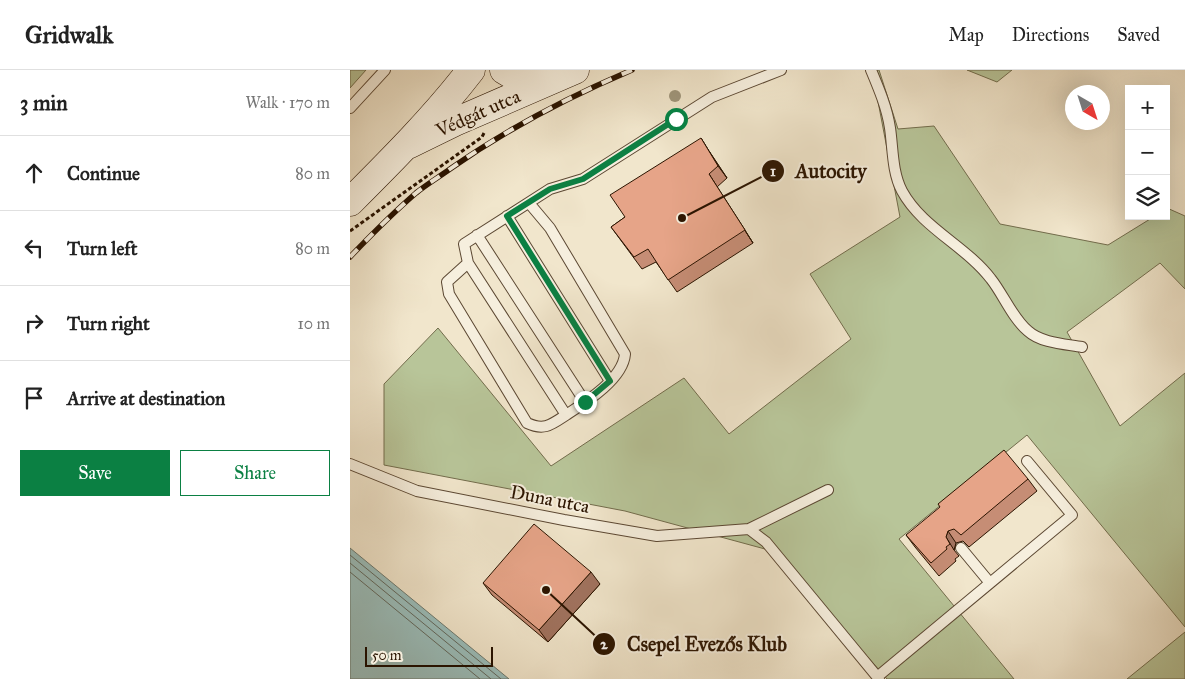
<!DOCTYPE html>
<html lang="en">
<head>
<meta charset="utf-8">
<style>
	:root { --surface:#fff; --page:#f6f6f6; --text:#222; --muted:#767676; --line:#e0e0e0; --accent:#0b8043 }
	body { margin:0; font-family:"IM FELL Great Primer",serif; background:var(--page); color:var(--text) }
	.controls { position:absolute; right:15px; top:15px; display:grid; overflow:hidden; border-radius:0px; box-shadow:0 5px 20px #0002 }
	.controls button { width:45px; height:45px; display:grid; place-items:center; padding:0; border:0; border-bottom:1px solid var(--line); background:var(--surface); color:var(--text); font:25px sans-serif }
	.compass { position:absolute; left:715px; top:15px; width:45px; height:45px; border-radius:50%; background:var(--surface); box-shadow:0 5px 20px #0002; rotate:141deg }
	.scale { position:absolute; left:15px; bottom:12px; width:128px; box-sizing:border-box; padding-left:5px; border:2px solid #2b1400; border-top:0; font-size:14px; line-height:18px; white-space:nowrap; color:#2b1400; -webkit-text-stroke:4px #f6efde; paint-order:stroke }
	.stop { position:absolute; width:15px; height:15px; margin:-11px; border:4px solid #0b8043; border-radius:50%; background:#fff }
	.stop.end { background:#0b8043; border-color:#fff; box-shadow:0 1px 5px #0008 }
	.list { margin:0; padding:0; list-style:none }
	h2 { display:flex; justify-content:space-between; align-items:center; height:65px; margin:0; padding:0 20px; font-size:21px }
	h2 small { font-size:16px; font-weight:400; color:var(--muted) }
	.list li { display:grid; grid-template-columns:32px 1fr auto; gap:15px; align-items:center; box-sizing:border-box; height:75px; padding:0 20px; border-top:1px solid var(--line) }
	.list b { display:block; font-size:19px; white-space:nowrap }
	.list em { font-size:16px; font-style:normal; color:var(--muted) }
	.actions { display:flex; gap:10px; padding:15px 20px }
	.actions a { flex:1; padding:11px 0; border:1px solid var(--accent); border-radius:0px; text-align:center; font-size:18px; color:var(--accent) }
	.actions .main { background:var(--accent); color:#fff }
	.icon { flex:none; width:28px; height:28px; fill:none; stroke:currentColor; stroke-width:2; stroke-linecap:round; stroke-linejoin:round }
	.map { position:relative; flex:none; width:835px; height:609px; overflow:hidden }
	header { display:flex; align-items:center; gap:30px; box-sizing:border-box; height:70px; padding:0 25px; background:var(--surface); border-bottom:1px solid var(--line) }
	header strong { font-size:24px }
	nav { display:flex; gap:28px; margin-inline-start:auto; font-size:18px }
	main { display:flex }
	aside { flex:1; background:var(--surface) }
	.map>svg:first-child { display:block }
</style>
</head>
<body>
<header>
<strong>Gridwalk</strong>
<nav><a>Map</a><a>Directions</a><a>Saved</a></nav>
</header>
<main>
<aside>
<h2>3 min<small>Walk · 170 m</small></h2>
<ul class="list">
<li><svg class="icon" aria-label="ahead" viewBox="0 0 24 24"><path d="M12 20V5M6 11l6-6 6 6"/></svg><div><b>Continue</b></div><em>80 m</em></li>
<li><svg class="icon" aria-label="left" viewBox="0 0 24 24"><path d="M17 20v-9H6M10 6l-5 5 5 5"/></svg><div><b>Turn left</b></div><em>80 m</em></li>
<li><svg class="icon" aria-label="right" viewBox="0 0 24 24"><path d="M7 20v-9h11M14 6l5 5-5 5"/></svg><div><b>Turn right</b></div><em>10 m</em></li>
<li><svg class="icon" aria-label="arrive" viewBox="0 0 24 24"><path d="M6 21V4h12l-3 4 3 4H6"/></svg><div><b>Arrive at destination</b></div></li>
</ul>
<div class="actions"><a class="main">Save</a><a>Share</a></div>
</aside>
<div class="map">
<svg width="835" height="609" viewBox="0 0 835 609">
	<rect width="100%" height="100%" fill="#f1e6cc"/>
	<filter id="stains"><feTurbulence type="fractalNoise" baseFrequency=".004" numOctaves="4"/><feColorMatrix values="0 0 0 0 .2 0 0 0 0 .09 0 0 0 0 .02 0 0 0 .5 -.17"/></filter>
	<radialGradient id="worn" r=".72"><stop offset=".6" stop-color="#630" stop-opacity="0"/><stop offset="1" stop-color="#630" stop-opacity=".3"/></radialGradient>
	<path fill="#b8c599" stroke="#726c4c" d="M0 0H16L0 18Z
		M522 0H529L548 59 584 56 650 154 758 175 805 146H816L817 138 835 146V219L810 193 717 262 770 356 835 303V557L677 365 549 469 664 609H537L426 482 275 441 34 395V314L88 258 201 396 334 308 379 364 501 269 460 204 550 147Z
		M617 0H662L647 12Z
		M835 562V609H777Z"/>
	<path fill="#9bbebb" stroke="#6e7a70" d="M0 478 159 609H0Z"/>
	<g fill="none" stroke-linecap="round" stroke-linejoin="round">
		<path stroke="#63695e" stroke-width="1" d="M0 485 151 609
			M0 493 141 609
			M0 502 130 609"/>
		<defs>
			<path id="lane" d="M521 0C529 19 537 38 540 58 543 78 542 102 552 121 572 158 616 176 641 209 653 224 663 249 678 261 691 273 715 274 732 277
				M0 38 35 0
				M179 133 200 158 275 284C273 309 236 332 216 345
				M157 146 260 311
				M127 165 235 332
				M118 193 97 212 99 224 177 353C194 361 201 355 216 345L118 193 114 174 200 119 233 109 362 27 431 0
				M0 394 67 421 214 450 307 466 399 459 478 420
				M399 459 416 472 529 609
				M611 478 640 513
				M527 607 722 445 677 391"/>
			<path id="secondary" d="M154 0 164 6 200 3
				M58 75 105 52 225 0
				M0 132C42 90 84 48 121 0"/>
		</defs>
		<use href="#lane" stroke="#5c4833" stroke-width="12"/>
		<use href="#secondary" stroke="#2b1400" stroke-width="29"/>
		<path stroke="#2b1400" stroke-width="3" stroke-dasharray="4 2.5" stroke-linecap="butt" d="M0 161 132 67 134 63"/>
		<use href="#lane" stroke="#f6efde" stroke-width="10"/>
		<use href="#secondary" stroke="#f6efde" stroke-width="28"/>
		<defs>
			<path id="rail" d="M0 187C21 165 43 143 66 123 77 114 89 107 100 99 157 59 218 27 282 0"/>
		</defs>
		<use href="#rail" stroke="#2b1400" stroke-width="5.5"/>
		<use href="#rail" stroke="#f6efde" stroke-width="4" stroke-dasharray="11" stroke-linecap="butt"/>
	</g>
	<circle fill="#9f957a" cx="325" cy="26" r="6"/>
	<path fill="#c68d75" stroke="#2b1400" d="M359 81 377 108 367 117 403 173 327 222 306 192 292 199 261 157 275 147Z
		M678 409 687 421 619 477 613 471 606 473 604 480 609 486 605 489 606 491 589 506 565 477 556 465Z
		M133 513 250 514 198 572 142 525Z"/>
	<path fill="#a1735f" stroke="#2b1400" d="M351 68 359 81 377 108 368 96Z
		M359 104 367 117 403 173 395 160Z
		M598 461 606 473 604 480 596 467Z
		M241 502 250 514 198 572 189 560Z"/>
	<path fill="#e6a488" stroke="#2b1400" d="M351 68 368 96 359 104 395 160 318 210 298 179 284 187 261 157 275 147 260 125Z
		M654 380 678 409 611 465 604 459 598 461 596 467 600 474 596 477 597 479 581 493 556 465 590 437 588 434Z
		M184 454 241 502 189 560 133 513Z"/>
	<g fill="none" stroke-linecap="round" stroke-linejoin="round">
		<path stroke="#0b8043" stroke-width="6" d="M235 332 260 311 157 146 200 119 233 109 326 49"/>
	</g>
	<g text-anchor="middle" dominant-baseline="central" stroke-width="4" stroke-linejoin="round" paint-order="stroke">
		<g font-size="19" fill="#2b1400" stroke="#f6efde">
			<text transform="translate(128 43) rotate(-24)">Védgát utca</text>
			<text transform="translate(200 429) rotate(11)">Duna utca</text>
		</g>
	</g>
	<path fill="none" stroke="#2b1400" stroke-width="2" d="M332 148L423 101M196 520L254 574"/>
	<g fill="#2b1400" stroke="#f6efde" stroke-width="2">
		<circle cx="332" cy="148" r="5"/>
		<circle cx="196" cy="520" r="5"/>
		<circle cx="423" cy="101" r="12"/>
		<circle cx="254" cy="574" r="12"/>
	</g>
	<g font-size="15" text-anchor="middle" font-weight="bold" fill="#fff">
		<text x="423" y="106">1</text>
		<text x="254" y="579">2</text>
	</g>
	<g font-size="20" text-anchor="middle" font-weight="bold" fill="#2b1400" stroke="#f6efde" stroke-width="4" stroke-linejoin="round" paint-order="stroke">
		<text x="481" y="108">Autocity</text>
		<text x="357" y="581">Csepel Evezős Klub</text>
	</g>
	<rect width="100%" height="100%" filter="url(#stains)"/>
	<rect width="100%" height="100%" fill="url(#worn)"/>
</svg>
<div class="controls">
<button>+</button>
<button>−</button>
<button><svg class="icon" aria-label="layers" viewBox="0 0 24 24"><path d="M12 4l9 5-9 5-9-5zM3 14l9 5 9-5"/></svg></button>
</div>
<svg class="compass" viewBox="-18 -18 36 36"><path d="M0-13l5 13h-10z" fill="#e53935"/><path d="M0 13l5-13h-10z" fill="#767676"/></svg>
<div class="scale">50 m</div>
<div class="stop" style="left:326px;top:49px"></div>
<div class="stop end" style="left:235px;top:332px"></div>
</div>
</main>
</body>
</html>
